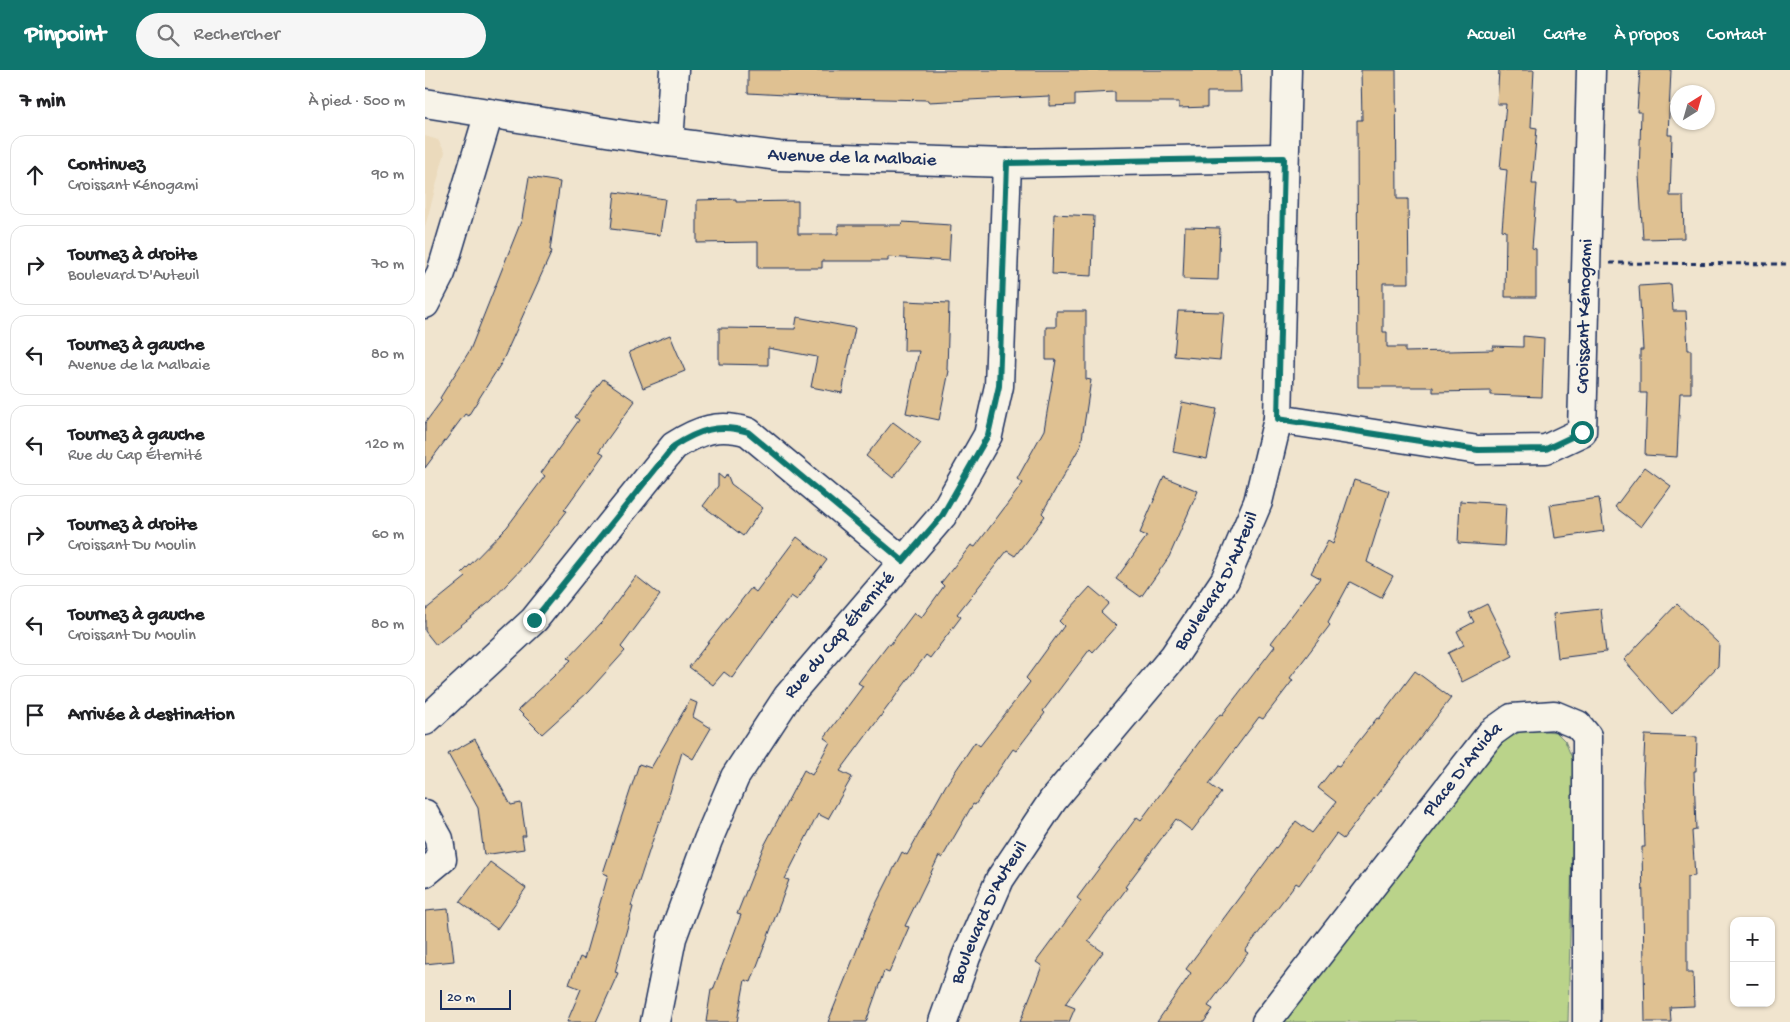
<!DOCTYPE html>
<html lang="fr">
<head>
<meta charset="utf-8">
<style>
	:root { --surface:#fff; --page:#f6f6f6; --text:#202124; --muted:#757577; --line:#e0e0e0; --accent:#0f766e }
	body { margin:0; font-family:"Gochi Hand",sans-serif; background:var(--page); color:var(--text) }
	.controls { position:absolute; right:15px; bottom:15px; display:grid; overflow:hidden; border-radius:10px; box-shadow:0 1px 4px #0004 }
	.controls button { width:45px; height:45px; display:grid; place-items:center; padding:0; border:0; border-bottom:1px solid var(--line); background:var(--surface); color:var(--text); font:25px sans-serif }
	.compass { position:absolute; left:1245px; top:15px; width:45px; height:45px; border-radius:50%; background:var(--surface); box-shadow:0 1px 4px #0004; rotate:37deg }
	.scale { position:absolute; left:15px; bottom:12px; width:71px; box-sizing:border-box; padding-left:5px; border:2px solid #1b2f5e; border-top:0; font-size:14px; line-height:18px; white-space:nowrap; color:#1b2f5e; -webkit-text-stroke:4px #f7f3e8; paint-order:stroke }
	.stop { position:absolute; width:15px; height:15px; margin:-11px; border:4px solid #0f766e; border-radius:50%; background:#fff }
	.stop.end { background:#0f766e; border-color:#fff; box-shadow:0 1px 5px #0008 }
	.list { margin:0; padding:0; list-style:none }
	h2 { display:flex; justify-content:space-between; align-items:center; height:65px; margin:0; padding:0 20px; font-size:21px }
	h2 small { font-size:16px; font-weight:400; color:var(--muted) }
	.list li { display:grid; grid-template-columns:32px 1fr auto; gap:15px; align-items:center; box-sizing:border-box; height:80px; margin:0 10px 10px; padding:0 10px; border:1px solid var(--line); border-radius:15px }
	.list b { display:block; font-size:19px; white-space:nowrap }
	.list p { margin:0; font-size:16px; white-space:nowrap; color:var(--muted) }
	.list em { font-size:16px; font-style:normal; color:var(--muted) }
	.icon { flex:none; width:28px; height:28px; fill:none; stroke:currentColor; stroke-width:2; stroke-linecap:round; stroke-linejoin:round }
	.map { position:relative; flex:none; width:1365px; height:952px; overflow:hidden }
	header { display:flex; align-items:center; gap:30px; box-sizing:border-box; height:70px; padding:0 25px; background:var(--accent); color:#fff }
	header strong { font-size:24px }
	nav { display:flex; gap:28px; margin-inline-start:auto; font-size:18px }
	.search { width:350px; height:45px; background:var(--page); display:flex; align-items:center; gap:12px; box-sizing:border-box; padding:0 18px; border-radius:28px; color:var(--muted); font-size:19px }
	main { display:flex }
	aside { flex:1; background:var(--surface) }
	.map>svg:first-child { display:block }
</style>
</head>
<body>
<header>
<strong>Pinpoint</strong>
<div class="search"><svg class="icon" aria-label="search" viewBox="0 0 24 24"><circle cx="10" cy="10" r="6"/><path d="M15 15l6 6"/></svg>Rechercher</div>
<nav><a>Accueil</a><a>Carte</a><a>À propos</a><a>Contact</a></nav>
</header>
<main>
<aside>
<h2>7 min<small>À pied · 500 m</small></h2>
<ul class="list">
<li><svg class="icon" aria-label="ahead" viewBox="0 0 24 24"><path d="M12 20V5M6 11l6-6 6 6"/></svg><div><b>Continuez</b><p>Croissant Kénogami</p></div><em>90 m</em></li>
<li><svg class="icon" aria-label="right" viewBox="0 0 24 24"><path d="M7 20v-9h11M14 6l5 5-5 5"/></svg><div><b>Tournez à droite</b><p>Boulevard D'Auteuil</p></div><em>70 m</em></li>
<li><svg class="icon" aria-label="left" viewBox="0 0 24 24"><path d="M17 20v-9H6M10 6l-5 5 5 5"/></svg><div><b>Tournez à gauche</b><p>Avenue de la Malbaie</p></div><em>80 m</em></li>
<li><svg class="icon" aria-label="left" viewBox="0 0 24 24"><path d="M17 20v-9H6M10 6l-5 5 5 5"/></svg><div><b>Tournez à gauche</b><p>Rue du Cap Éternité</p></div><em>120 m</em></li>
<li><svg class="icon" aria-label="right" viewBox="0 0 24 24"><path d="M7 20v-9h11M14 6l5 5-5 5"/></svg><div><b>Tournez à droite</b><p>Croissant Du Moulin</p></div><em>60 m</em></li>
<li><svg class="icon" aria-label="left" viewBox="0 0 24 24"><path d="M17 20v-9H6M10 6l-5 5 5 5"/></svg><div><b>Tournez à gauche</b><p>Croissant Du Moulin</p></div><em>80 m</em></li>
<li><svg class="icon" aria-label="arrive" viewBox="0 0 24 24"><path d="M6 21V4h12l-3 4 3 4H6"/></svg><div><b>Arrivée à destination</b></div></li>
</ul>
</aside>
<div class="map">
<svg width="1365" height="952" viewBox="0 0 1365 952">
	<rect width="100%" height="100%" fill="#f0e4ce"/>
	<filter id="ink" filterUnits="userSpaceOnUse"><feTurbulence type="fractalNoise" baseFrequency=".02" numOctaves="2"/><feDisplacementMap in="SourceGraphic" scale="10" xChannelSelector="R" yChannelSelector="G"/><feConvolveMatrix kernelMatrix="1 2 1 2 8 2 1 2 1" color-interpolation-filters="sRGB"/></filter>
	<g filter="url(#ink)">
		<path fill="#ebdabc" d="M0 66 13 70 20 82 0 157Z"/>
		<path fill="#bad38a" stroke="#6a8174" d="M1100 659 1131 662 1140 671 1149 693 1143 952H857L1064 687 1081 670Z"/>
		<path fill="#dfc192" stroke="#1b2f5e" d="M323 0H815L816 22H782V37L754 38V32H690V22L650 24V35L624 36V26L503 32V30L416 28 323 23Z
			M936 0H971L972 129H983L984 213H958V262H962V277H980V282L1068 280V276L1098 277V266L1119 268 1117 327 1066 325V321L1008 322V317H933L932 50H937Z
			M1074 0H1109L1106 57 1112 58 1107 114H1112L1107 178 1111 179V227H1080L1081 161 1077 160 1082 100 1075 99 1081 34H1072Z
			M1215 0H1246L1243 65H1247L1245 126H1258L1259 168 1218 169 1214 106 1216 42H1212Z
			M104 107 135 112 125 180 127 181 77 292 43 346 40 344 0 398V353L17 330 15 328 45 280 97 149Z
			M190 122 240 129 235 165 186 159Z
			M311 129V132L373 131V164H413V155H477L478 152 526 155 524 191 463 187V191H397V198H333V172L272 173V130Z
			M629 144 669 146 667 206 627 204Z
			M760 157 795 158 793 210 758 209Z
			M1246 214 1248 241H1261L1263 280H1266V323H1255L1252 387 1220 385 1222 323H1215V280H1218L1214 216Z
			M480 231 524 233 522 300 524 301 514 350 481 343 494 281H479Z
			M631 241H661V309L666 310 656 375 617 443 620 446 590 486 582 481 532 544 536 547 505 588 501 585 415 701 427 707 403 749 393 744 360 809 364 810 326 912 320 910 312 952H281L286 920H288L316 845 312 844 338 778 379 700 387 705 405 672 399 668 438 616 433 613 463 574 465 575 489 543 496 548 519 516 516 513 546 475 550 477 598 413 592 409 619 360 631 290H621V257H631Z
			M753 241 799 242 795 290 749 286Z
			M372 247 430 258 417 323 386 317 392 287 343 278V295L294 294V258L370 259Z
			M245 265 260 301 218 318 204 282Z
			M178 309 210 331 174 381 179 384 139 440 142 441 102 493 66 531 11 575 0 561V540L41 507 37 503 82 457 120 406 116 403 154 350 150 347Z
			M757 332 792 339 782 389 748 382Z
			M468 352 496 373 468 408 441 386Z
			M1220 397 1246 416 1216 457 1190 437Z
			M293 404 299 409 302 404 306 414 338 438 318 466 278 436 293 416Z
			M739 407 773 421 744 487 716 527 691 509 722 466 715 463Z
			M929 410 964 421 942 492 968 506 956 528 925 512 903 553 905 555 865 608 868 610 838 649 834 647 784 714 796 723 767 761 751 749 700 817 702 818 663 871 678 882 640 934 650 938 644 952H595L617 896 611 892 656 831 652 828 712 747 716 750 795 644 797 645 850 576 846 573 895 508 886 503 903 471 908 474Z
			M1174 428 1179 461 1130 468 1125 435Z
			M1035 431 1081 434 1079 476 1033 473Z
			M372 467 402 490 372 530 366 526 307 608 299 602 288 615 264 597 326 518 331 522Z
			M211 506 235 525 196 577 200 581 163 622 117 664 93 640 146 590 143 588 177 552Z
			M665 517 684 533 676 542 691 556 668 582 665 579 618 641 620 643 591 681 588 679 550 735 548 734 517 788 514 786 480 856 484 857 464 903 459 901 441 952H403L447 842 477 782 482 785 521 715 550 672 555 676 605 612 601 608 639 556 634 551Z
			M1062 534 1088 586 1037 612 1023 583 1039 575 1032 561 1049 552 1044 543Z
			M1252 534 1294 574 1293 596 1247 644 1199 590Z
			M1176 539 1181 582 1133 588 1128 544Z
			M990 601 1026 628 918 769 911 764 874 815 871 813 820 881 823 883 783 936 788 939 779 952H732L766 903 761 899 871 751 887 763 911 732 893 718 911 695 914 696 952 648 954 649Z
			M265 630 272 633 268 647 286 658 268 689 257 682 236 752 234 751 206 836 208 837 190 902 193 903 171 952H142L156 919 144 914 155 887 159 889 183 805 178 803 214 694 226 698Z
			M1220 665 1272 667 1271 701H1269L1271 760 1267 761 1270 806 1262 807V903H1268L1269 936 1245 937 1246 952H1220L1217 777H1220L1218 711Z
			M50 669 86 735 96 733 101 766H97L99 779 59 785 53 738 23 684Z
			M65 792 101 818 72 859 35 832Z
			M23 839 29 891 0 894V841Z"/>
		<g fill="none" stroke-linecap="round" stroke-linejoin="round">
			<defs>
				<g id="minor">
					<path id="s1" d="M0 33 244 72 354 86 582 93 859 88"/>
					<path d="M244 72 249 0"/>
					<path d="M0 234 16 203 64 43"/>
					<path id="s2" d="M853 349 1053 380 1121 379 1157 362 1166 0"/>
					<path d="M0 651 109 550 249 376C274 360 294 353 323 362L478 491"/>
					<path d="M0 744 14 769 17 789 0 803"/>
					<path id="s3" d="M230 952 247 868 283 770 310 707 363 626 517 446 563 365 574 316 582 93"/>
					<path id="s4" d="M518 952 541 887 575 809 628 730 749 586 800 510 833 432 853 349 862 0"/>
					<path id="s5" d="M841 952 1066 663 1087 648 1129 645 1153 655 1162 666V952"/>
				</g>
			</defs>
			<use href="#minor" stroke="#1b2f5e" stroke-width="31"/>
			<path stroke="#1b2f5e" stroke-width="3" stroke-dasharray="5 4" stroke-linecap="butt" d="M1185 193 1365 194"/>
			<use href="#minor" stroke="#f7f3e8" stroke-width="28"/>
		</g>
	</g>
	<g fill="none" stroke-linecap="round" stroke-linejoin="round" filter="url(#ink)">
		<path stroke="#0f766e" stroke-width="6" d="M109 550 249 376C274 360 294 353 323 362L478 491 517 446 563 365 574 316 582 93 859 88 853 349 1053 380 1121 379 1157 362"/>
	</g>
	<g text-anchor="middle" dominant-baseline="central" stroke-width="4" stroke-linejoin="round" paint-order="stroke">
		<g font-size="19" fill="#1b2f5e" stroke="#f7f3e8">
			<text stroke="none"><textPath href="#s1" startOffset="431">Avenue de la Malbaie</textPath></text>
			<text stroke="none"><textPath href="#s2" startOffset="426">Croissant Kénogami</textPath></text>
			<text stroke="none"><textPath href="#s4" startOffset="524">Boulevard D'Auteuil</textPath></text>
			<text stroke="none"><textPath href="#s3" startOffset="435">Rue du Cap Éternité</textPath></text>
			<text stroke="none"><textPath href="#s5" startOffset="320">Place D'Arvida</textPath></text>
			<text stroke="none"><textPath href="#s4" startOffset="119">Boulevard D'Auteuil</textPath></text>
		</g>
	</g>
</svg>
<div class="controls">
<button>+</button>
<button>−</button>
</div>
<svg class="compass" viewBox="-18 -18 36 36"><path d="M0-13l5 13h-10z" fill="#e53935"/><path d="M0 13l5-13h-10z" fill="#757577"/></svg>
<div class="scale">20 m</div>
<div class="stop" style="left:1157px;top:362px"></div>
<div class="stop end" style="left:109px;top:550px"></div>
</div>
</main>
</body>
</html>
